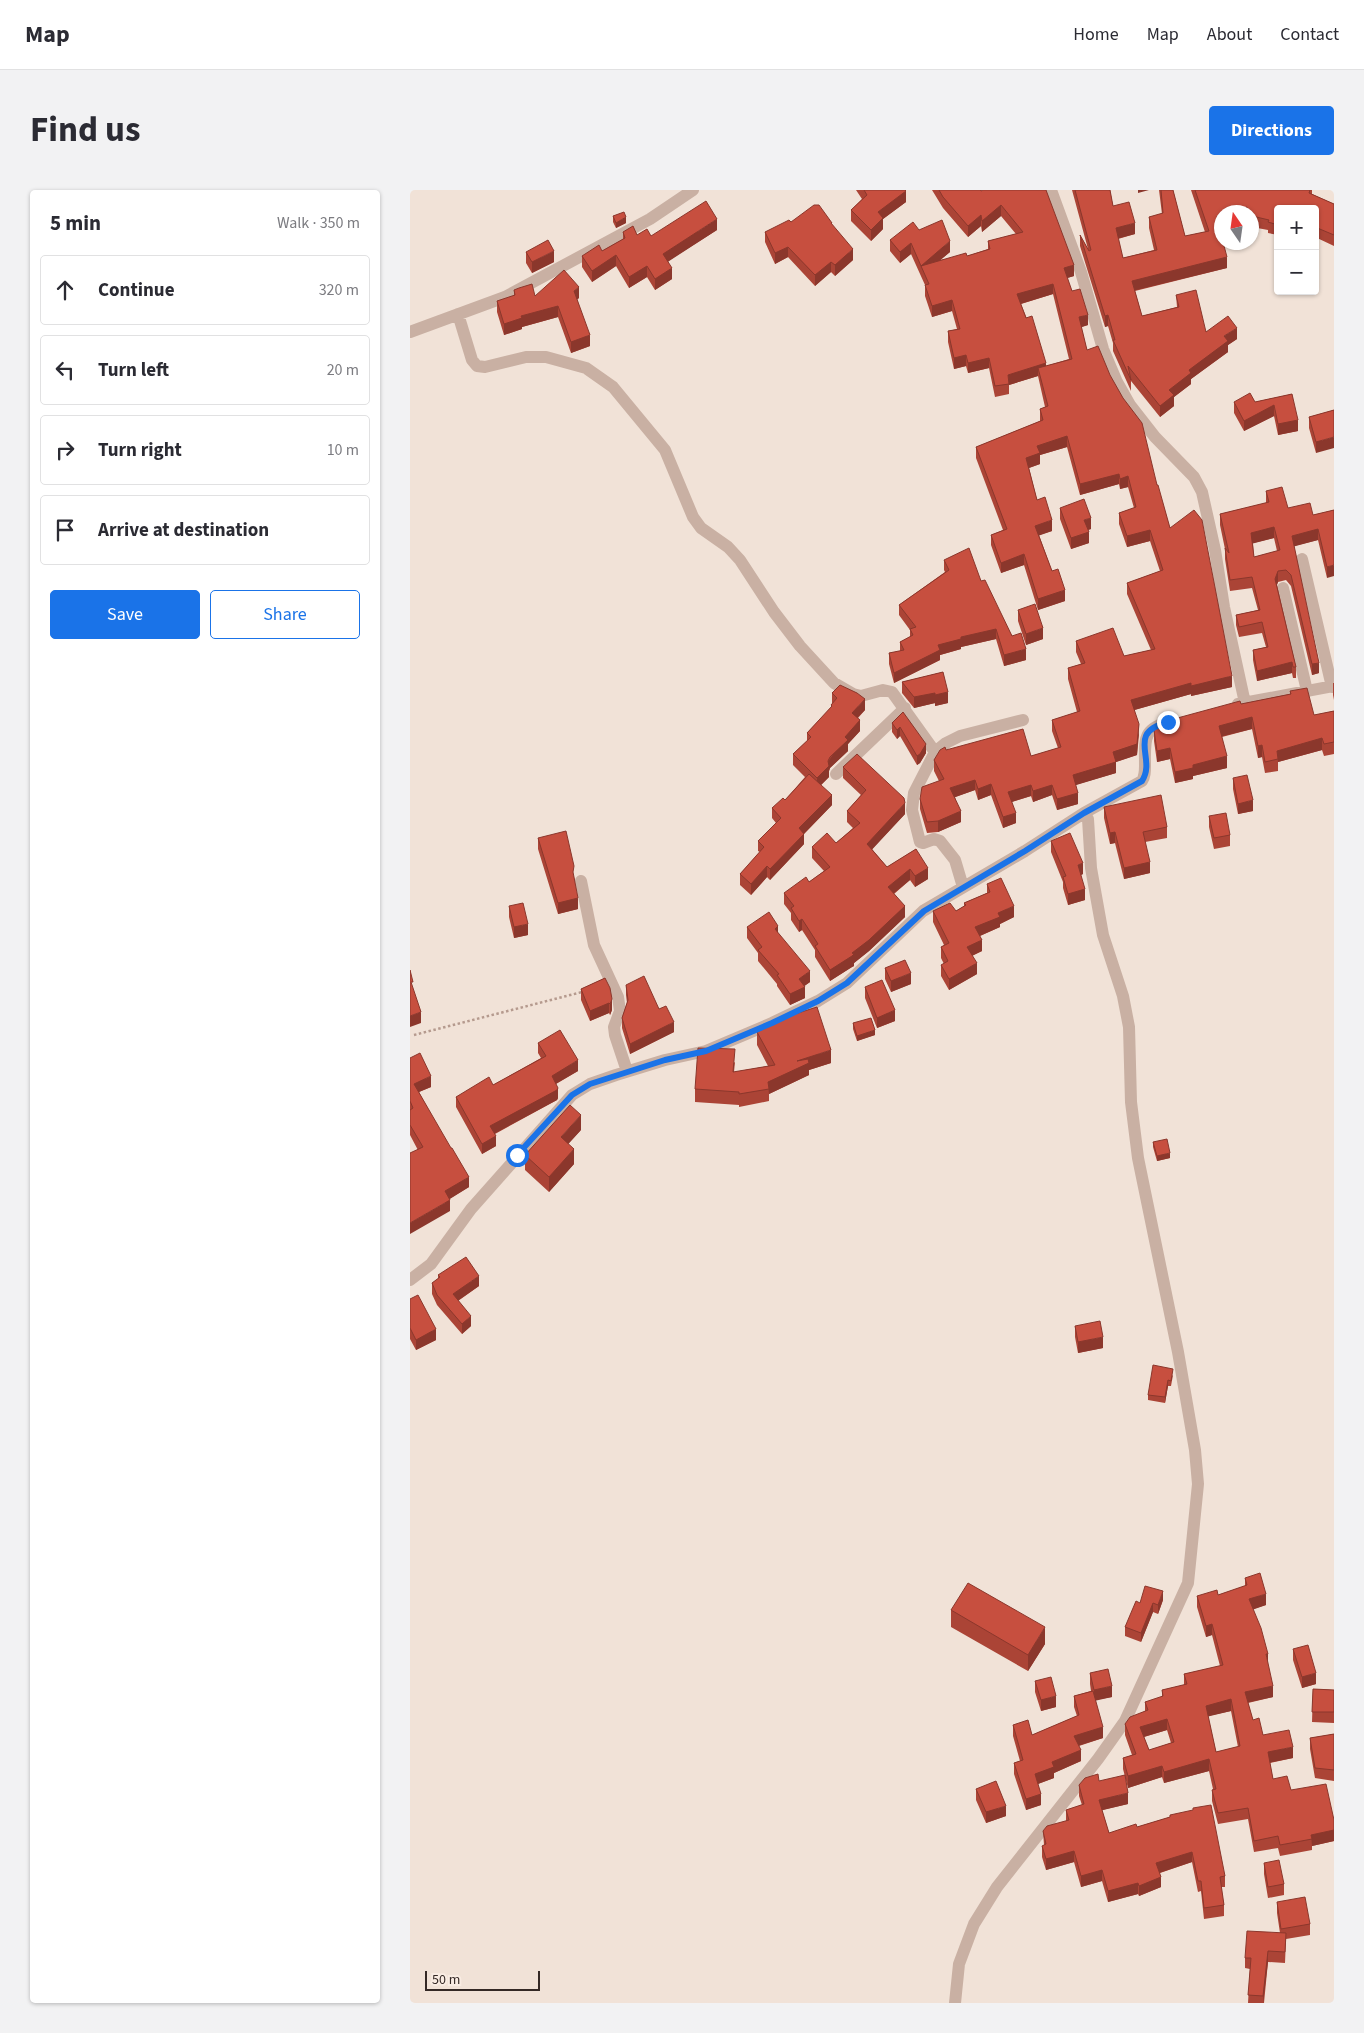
<!DOCTYPE html>
<html lang="en">
<head>
<meta charset="utf-8">
<style>
	:root { --surface:#fff; --page:#f2f2f3; --text:#2b2b33; --muted:#7c7c81; --line:#e1e1e2; --accent:#1a73e8 }
	body { margin:0; font-family:"Source Sans 3",sans-serif; background:var(--page); color:var(--text) }
	.controls { position:absolute; right:15px; top:15px; display:grid; overflow:hidden; border-radius:5px; box-shadow:0 1px 4px #0004 }
	.controls button { width:45px; height:45px; display:grid; place-items:center; padding:0; border:0; border-bottom:1px solid var(--line); background:var(--surface); color:var(--text); font:25px sans-serif }
	.compass { position:absolute; left:804px; top:15px; width:45px; height:45px; border-radius:50%; background:var(--surface); box-shadow:0 1px 4px #0004; rotate:347deg }
	.scale { position:absolute; left:15px; bottom:12px; width:115px; box-sizing:border-box; padding-left:5px; border:2px solid #342825; border-top:0; font-size:14px; line-height:18px; white-space:nowrap; color:#342825; -webkit-text-stroke:4px #f9ece3; paint-order:stroke }
	.stop { position:absolute; width:15px; height:15px; margin:-11px; border:4px solid #1a73e8; border-radius:50%; background:#fff }
	.stop.end { background:#1a73e8; border-color:#fff; box-shadow:0 1px 5px #0008 }
	.list { margin:0; padding:0; list-style:none }
	h2 { display:flex; justify-content:space-between; align-items:center; height:65px; margin:0; padding:0 20px; font-size:21px }
	h2 small { font-size:16px; font-weight:400; color:var(--muted) }
	.list li { display:grid; grid-template-columns:32px 1fr auto; gap:15px; align-items:center; box-sizing:border-box; height:70px; margin:0 10px 10px; padding:0 10px; border:1px solid var(--line); border-radius:5px }
	.list b { display:block; font-size:19px; white-space:nowrap }
	.list em { font-size:16px; font-style:normal; color:var(--muted) }
	.actions { display:flex; gap:10px; padding:15px 20px }
	.actions a { flex:1; padding:11px 0; border:1px solid var(--accent); border-radius:5px; text-align:center; font-size:18px; color:var(--accent) }
	.actions .main { background:var(--accent); color:#fff }
	.icon { flex:none; width:28px; height:28px; fill:none; stroke:currentColor; stroke-width:2; stroke-linecap:round; stroke-linejoin:round }
	.map { position:relative; flex:none; width:924px; height:1813px; overflow:hidden; border-radius:5px }
	header { display:flex; align-items:center; gap:30px; box-sizing:border-box; height:70px; padding:0 25px; background:var(--surface); border-bottom:1px solid var(--line) }
	header strong { font-size:24px }
	nav { display:flex; gap:28px; margin-inline-start:auto; font-size:18px }
	.intro { display:flex; align-items:center; justify-content:space-between; box-sizing:border-box; height:120px; padding:0 30px }
	h1 { margin:0; font-size:35px }
	.button { padding:12px 22px; border-radius:5px; background:var(--accent); color:#fff; font-size:18px; font-weight:700 }
	main { display:flex; gap:30px; padding:0 30px }
	aside { flex:1; background:var(--surface); border-radius:5px; box-shadow:0 1px 4px #0004 }
	.map>svg:first-child { display:block }
</style>
</head>
<body>
<header>
<strong>Map</strong>
<nav><a>Home</a><a>Map</a><a>About</a><a>Contact</a></nav>
</header>
<div class="intro"><h1>Find us</h1><a class="button">Directions</a></div>
<main>
<aside>
<h2>5 min<small>Walk · 350 m</small></h2>
<ul class="list">
<li><svg class="icon" aria-label="ahead" viewBox="0 0 24 24"><path d="M12 20V5M6 11l6-6 6 6"/></svg><div><b>Continue</b></div><em>320 m</em></li>
<li><svg class="icon" aria-label="left" viewBox="0 0 24 24"><path d="M17 20v-9H6M10 6l-5 5 5 5"/></svg><div><b>Turn left</b></div><em>20 m</em></li>
<li><svg class="icon" aria-label="right" viewBox="0 0 24 24"><path d="M7 20v-9h11M14 6l5 5-5 5"/></svg><div><b>Turn right</b></div><em>10 m</em></li>
<li><svg class="icon" aria-label="arrive" viewBox="0 0 24 24"><path d="M6 21V4h12l-3 4 3 4H6"/></svg><div><b>Arrive at destination</b></div></li>
</ul>
<div class="actions"><a class="main">Save</a><a>Share</a></div>
</aside>
<div class="map">
<svg width="924" height="1813" viewBox="0 0 924 1813">
	<rect width="100%" height="100%" fill="#f1e2d7"/>
	<g fill="none" stroke-linecap="round" stroke-linejoin="round">
		<path stroke="#b59a8e" stroke-width="2.5" stroke-dasharray="2.5 2.5" stroke-linecap="butt" d="M4 845 172 802"/>
		<path stroke="#c9b0a3" stroke-width="12" d="M641 0 671 82 693 159 707 192 720 215 745 247 784 287 792 302 805 360 814 417 835 513
			M48 124 62 170 67 176 75 177 116 167H136L176 178 203 197 255 260 283 327 291 338 318 357 330 370 364 422 390 456 424 493 443 504 451 506 473 500 482 502 525 562
			M0 142 95 107 240 29 283 0
			M892 369 922 497
			M873 398 897 501
			M828 514 924 496
			M426 584 495 518
			M674 623 732 591C735 586 735 582 735 576 735 547 732 539 763 530
			M171 691 184 755 208 807 210 821 204 837 205 845 217 881
			M553 697 545 670 530 651 524 649 513 653 510 652 502 620 504 603 525 562 536 553 550 546 613 530
			M0 1090 21 1074 61 1019 162 905 180 894 206 885 255 870 296 861 362 833 408 811 437 793 513 721 615 661 674 623 678 629 681 678 693 745 713 806 719 837 721 912 728 968 768 1162 785 1260 788 1294 778 1393 715 1531 688 1569 587 1697 564 1734 549 1774 545 1813"/>
	</g>
	<path fill="#ab4436" fill-rule="evenodd" d="M446 0H495L496 12 473 29V39L461 51 441 31V20L452 9Z
		M522 0H571V1L636 0 664 86 657 88 662 101 678 135 671 137 677 160 747 295 760 338 822 497 781 506V504L724 520 729 545 727 565 706 572V583L665 595 668 614 647 620 642 605 623 612 621 606 602 612 606 633 593 638 581 605 568 610 565 600 545 607 551 632 528 642 517 643 510 619V609L529 591 524 581V570L536 560 621 566 648 558 642 541V530L667 522 658 489V478L671 474 666 462V451L714 466 741 460 717 404V393L750 381 740 351 717 357 709 334V323L724 318 718 297 710 299 709 294 670 305 657 257 630 265V274L619 278 627 310 642 341 629 345 642 381 655 411 628 420 614 375 591 383 581 355V345L593 340 566 268V257L630 231V219L635 217 628 186 599 195V204L585 207 579 178 558 183 556 176 544 179 538 152V141L547 139 542 121 522 127 515 106V95L501 64 490 73 480 61V50L509 40 540 62 530 70 557 66 578 59V51L606 44 591 26 572 42 571 36 558 47 533 18ZM643 104 659 169 636 176 611 114Z
		M662 0H700L703 16 725 44 708 49 713 68 744 60 739 38V27L752 24 749 0H763L775 46 795 42 781 0H902V4L924 14V56L905 47V19H868V45L858 43V40L842 37V22H812V36H810L817 78 725 101 732 126 767 117 766 105 796 142 827 149 818 155V162L781 189V194L764 207V216L750 227 721 191V201L703 161V153L698 136 695 137 670 56V45L678 59Z
		M203 26 216 33 206 38 203 32Z
		M381 32 422 35 443 70 425 86 421 82 405 96 378 67 365 74 355 52V42Z
		M307 40 258 71 262 89 245 100 237 87 219 98 206 76 182 92 172 77V66L192 61 213 49V42L227 45 241 46Z
		M116 62 144 72 122 83 116 73Z
		M104 100 125 106 169 108 167 109 180 156 161 163 148 127 112 137V139L94 145 87 122V111L104 106Z
		M882 204 888 241 868 245 864 226 834 241 824 223V212H845Z
		M924 220 906 263 899 238V227Z
		M856 301 878 318 903 325 924 320 917 388 908 350 884 356 909 483 902 485 881 396 876 390 868 392 867 395 886 477V488H883L882 483 847 491 843 470V460L856 457 852 443 829 447 826 435V425L848 420 842 398 820 401 815 369V358V359L810 335V324L856 313ZM864 348 867 361 844 367 843 353Z
		M650 318 681 339 678 340 679 353 661 359 650 329Z
		M534 370 571 391 616 470 594 476 586 449 551 457V459L530 465V470L484 493 479 474V463L490 461V452L500 447V440L489 425V415L535 382 534 380Z
		M608 420 633 449 616 455 608 431Z
		M533 482 538 513 525 516V513L504 518 492 503V492Z
		M923 493H924V510L923 505Z
		M880 501 904 525 924 521V564L914 566 912 560 868 572V581L855 583 852 567 848 568 842 539 812 547 817 578 783 586V589L765 593 760 569 747 572 744 551V540L831 514 880 504Z
		M422 503 455 520 448 528 450 541 438 554V561L420 578 419 581V587L411 595 422 615 394 644V654L360 690 357 687 341 705 330 695V684L350 662 348 661V651L366 633 362 628V618L375 610 395 587 383 575V564L397 551V543L421 518V515L422 514Z
		M493 522 516 563 510 573 507 575 490 546 487 549 482 542V533Z
		M433 577 495 624 462 659 477 677 506 659 518 689 505 697 500 690 484 704 495 727 459 761 444 773V776L442 777 420 791 405 767V760L392 740 389 742 381 730V723L374 714V703L399 692 414 681 402 668V657L426 653 443 638 437 632V621L451 605 433 588Z
		M823 588 843 621 828 624 823 599Z
		M694 617 757 637V648L735 652 740 683 714 689 705 653 700 654 694 628Z
		M799 626 820 645V656L804 659 799 637Z
		M128 648 164 687 168 719 148 724 128 659Z
		M641 651 673 684 671 685 675 710 658 715 653 698V692L641 662Z
		M577 694 604 727 590 734V737L570 746 572 761 562 766 567 784 539 800 531 786V775L534 774 531 768V757L534 755 523 732V721H546L554 716V713L577 703Z
		M99 716 118 745 104 748 99 727Z
		M337 737 368 743 400 792 394 796 395 808 380 815 367 796V794L348 771V763L337 748Z
		M475 778 501 794 481 802 475 789Z
		M195 788 202 820 200 825 199 823 180 831 171 810V799Z
		M216 795 249 819 264 842 220 864 212 838V828L217 813 216 805Z
		M455 797 485 831 467 838 455 808Z
		M363 831 421 873 399 880V885L359 904V911L329 917V915L285 912V899L325 872 324 882 358 876 347 855V842L363 833Z
		M443 833 465 845 447 851 443 839Z
		M128 853 168 881 146 894 148 908 147 910 85 944 86 956 72 964 46 917V907L83 895 131 868 128 863Z
		M0 868 21 897 9 902 59 997 39 1009 40 1021 0 945Z
		M171 940 158 954 164 974 139 1002 115 980V965Z
		M743 952 760 968 747 971 743 957Z
		M28 1085 69 1096 48 1111 61 1136 52 1144 27 1115 22 1104V1093L28 1089Z
		M0 1109 26 1150 6 1160 0 1149Z
		M665 1136 693 1158 668 1163 665 1147Z
		M763 1185 761 1196H758L755 1213 738 1210V1205Z
		M835 1388 856 1415 843 1419 858 1475 863 1507 838 1513 843 1530 853 1545 883 1568 860 1573 863 1589 924 1630V1651L902 1656V1660L870 1666 868 1658 844 1662 838 1629 808 1634 802 1611V1600L803 1599 799 1581 754 1593 752 1587 718 1598 713 1579V1568L722 1565 715 1545V1534L735 1521V1512L752 1507V1500L774 1495V1484L810 1476 802 1445 796 1447 787 1417V1406L808 1405 835 1396ZM821 1521 828 1557 806 1562 798 1526ZM757 1540 761 1553 739 1560 734 1547Z
		M753 1410 748 1424 743 1422 731 1452 715 1446V1437L730 1413Z
		M541 1420 635 1454 618 1481 541 1437Z
		M883 1459 906 1494 892 1498 883 1470Z
		M680 1483 702 1507 685 1510 693 1548 669 1556 671 1571 644 1583V1588L628 1594 631 1615 616 1620 604 1584V1573L610 1571 603 1546V1535L622 1545 667 1526 664 1517V1506L681 1501 680 1494Z
		M625 1491 646 1517 631 1521 625 1502Z
		M903 1499 924 1500V1533L902 1532Z
		M924 1544V1591L905 1588 900 1559V1548Z
		M689 1591 718 1614 692 1620 699 1643 727 1637 760 1627V1625L815 1686V1697H811L814 1715V1726L794 1729 791 1701 788 1702 782 1672 750 1683 751 1697 729 1706 728 1704 698 1712 692 1691 671 1697 664 1672 636 1680 632 1667V1656L634 1655 633 1641 656 1631V1620L672 1615 669 1606V1595Z
		M566 1599 596 1626 576 1633 566 1610Z
		M854 1673 874 1694V1705L858 1708 854 1684Z
		M867 1712 900 1734V1745L876 1749 875 1773 858 1772 854 1813H838L840 1779 835 1778V1768L870 1743 867 1723Z"/>
	<path fill="#8b372c" d="M728 0H739L728 3Z
		M496 1V12L473 29V39L461 51V40L468 22Z
		M591 15V26L572 42V31Z
		M837 17V22H819Z
		M571 25V36L558 47V36Z
		M812 25V36L807 37V26Z
		M216 27V33L206 38V33Z
		M307 29V40L253 75V64Z
		M725 33V44L706 49V38Z
		M540 51V62L515 83 511 76V86V76Z
		M501 53V64L490 73V62Z
		M378 57V67L365 74V63Z
		M443 59V70L425 86V75Z
		M144 61V72L122 83V72Z
		M206 65V76L182 92V81Z
		M817 67V78L722 101V91Z
		M421 72V82L405 96V85Z
		M664 75V86L654 89V78Z
		M237 76V87L219 98V87Z
		M262 78V89L245 100V89Z
		M643 94V104L607 115V104Z
		M169 97V108L164 112V101Z
		M542 110V121L522 127V116Z
		M148 116V127L112 137V139L94 145V134L111 126Z
		M678 125V135L669 138V127Z
		M698 125V136L695 137V126Z
		M827 138V149L818 155V162L781 189V194L764 207V216L750 227V216L759 200 814 146Z
		M180 145V156L161 163V152Z
		M556 165V176L544 179V168Z
		M579 168V178L558 183V173Z
		M636 173V184L628 178V186L599 195 598 185Z
		M864 215V226L834 241V231Z
		M888 230V241L868 245V234Z
		M657 246V257L630 265V274L616 279V268L627 256Z
		M924 247V258L906 263V252Z
		M709 284V294L670 305V294Z
		M718 286V297L710 299V289Z
		M681 328V339L674 341V330Z
		M642 330V341L625 347V336Z
		M864 337V348L841 354V343Z
		M908 339V350L882 357V346Z
		M740 340V351L717 357V346Z
		M679 342V353L661 359V348Z
		M614 364V375L591 383V373Z
		M924 375V386L917 388V377Z
		M868 381V392L865 399V389Z
		M655 400V411L628 420V409Z
		M633 438V449L616 455V444Z
		M586 439V449L551 457V459L530 465V470L484 493V483L528 455 551 447Z
		M616 459V470L594 476V465Z
		M882 472V483L847 491V481Z
		M909 473V483L902 485V474Z
		M822 486V497L781 506V496Z
		M781 493V504L721 521V510Z
		M538 502V513L525 516V505Z
		M525 503V513L504 518V507Z
		M455 509V520L442 533V523Z
		M842 527V539L809 547V536Z
		M450 530V541L438 554V561L420 578 419 581V587L407 599V588L435 547Z
		M729 534 727 565 703 573V562Z
		M490 537V546L487 549V540Z
		M912 548V560L868 572 867 561Z
		M516 554V563L510 573 507 575V566Z
		M852 555V567L848 568V556Z
		M760 558V569L747 572V561Z
		M817 566V578L783 586V589L765 593V582L783 575Z
		M706 572V583L663 596V585Z
		M565 590V600L540 609V598Z
		M581 594V605L568 610V599Z
		M621 595V606L598 613V602Z
		M642 595V605L623 612V601Z
		M668 603V614L647 620V609Z
		M422 605V615L389 649V638Z
		M843 610V621L828 624V614Z
		M495 613V624L457 665V654Z
		M551 621V632L528 642V631Z
		M606 623V633L593 638V627Z
		M705 642V653L700 654V643Z
		M394 644V654L360 690V679Z
		M740 672V683L714 689V678Z
		M673 673V684L668 686V675Z
		M357 676V687L341 705V694Z
		M518 678V689L505 697V686Z
		M500 679V690L478 708V697Z
		M675 699V710L658 715V704Z
		M168 708V719L148 724V713Z
		M495 716V727L459 761 444 773V776L442 777 420 791V780L442 763Z
		M604 716V727L590 734V737L565 748V737L588 723Z
		M392 729V740L389 742V731Z
		M118 734V745L104 748V737Z
		M368 736V747L365 739Z
		M572 750V761L557 768V757Z
		M567 773V784L539 800V789Z
		M400 781V792L389 800V789Z
		M501 783V794L481 802V791Z
		M395 797V808L380 815V804Z
		M202 809V820L200 825V814Z
		M199 813V823L180 831V821Z
		M485 820V831L467 838V828Z
		M11 822V833L0 837V826Z
		M264 832V842L220 864V854Z
		M465 840V845L447 851V846Z
		M421 860V873L399 880V885L359 904 358 892 387 871Z
		M168 870V881L142 896V886Z
		M21 886V897L4 904V894Z
		M148 898V908L147 910 80 946V936Z
		M171 925V940L151 962V947Z
		M86 946V956L72 964V954Z
		M164 959V974L139 1002V987Z
		M760 963V968L747 971V966Z
		M59 987V997L35 1012V1001Z
		M40 1010V1021L0 1044V1033Z
		M69 1086V1096L43 1114V1104Z
		M61 1126V1136L52 1144V1134Z
		M26 1139V1150L6 1160V1150Z
		M693 1147V1158L668 1163V1152Z
		M758 1190V1196L755 1213V1207Z
		M753 1401V1410L748 1424V1415Z
		M856 1404V1415L839 1421V1409Z
		M743 1413V1422L731 1452V1443Z
		M802 1434V1445L796 1447V1436Z
		M635 1437V1454L618 1481V1465Z
		M856 1464H858V1475Z
		M906 1483V1494L892 1498V1487Z
		M702 1496V1507L684 1511V1500Z
		M863 1496V1507L835 1513V1502Z
		M646 1506V1517L631 1521V1510Z
		M821 1509V1521L796 1527V1516Z
		M757 1529V1540L730 1548V1537Z
		M693 1537V1548L664 1557V1546Z
		M883 1557V1568L858 1573V1562Z
		M671 1560V1571L644 1583V1588L625 1595V1584L642 1572Z
		M799 1569V1581L754 1593V1582Z
		M752 1576V1587L718 1598V1586Z
		M718 1603V1614L689 1621V1610Z
		M631 1604V1615L616 1620V1609Z
		M596 1616V1626L576 1633V1622Z
		M924 1640V1651L902 1656 901 1645Z
		M664 1661V1672L636 1680V1669Z
		M782 1662V1672L746 1684V1673Z
		M692 1680V1691L671 1697V1686Z
		M751 1687V1697L729 1706V1696Z
		M728 1693V1704L698 1712V1701Z
		M858 1761V1772L853 1813V1806Z"/>
	<path fill="#c74f3f" stroke="#8b372c" fill-rule="evenodd" d="M454 0H495L496 1 468 22 473 28 461 40 441 20 457 5Z
		M529 0H571V1L573 0H636L664 75 654 78 662 101 670 99 678 125 669 127 677 160 688 156 700 185 713 208 732 233 747 295H748L760 338 784 320 792 330 822 486 781 496V493L721 510 729 534 727 554 703 562 706 572 663 585 668 603 647 609 642 595 623 601 621 595 598 602 606 623 593 627 581 594 568 599 565 590 540 598 551 621 528 631 517 632 510 609 512 597 534 589 524 570 530 560 535 557 536 560 613 539 621 566 651 557 642 530 670 521 658 478 675 473 666 451 703 438 714 466 745 459 717 393 753 380 740 340 717 346 709 323 726 317 718 286 710 289 709 284 670 294 657 246 627 256 630 263 616 268 627 310 635 307 642 330 625 336 642 381 648 379 655 400 628 409 614 364 591 373 581 345 597 339 566 257 633 230 630 219 638 216 628 178 662 169 643 94 607 104 616 128 622 126 636 173 598 185 599 194 585 196 579 168 558 173 556 165 544 168 538 141 550 139 542 110 522 116 515 95 519 94 511 76 556 63 557 66 580 59 578 51 613 42 591 15 572 31 571 25 558 36 533 7Z
		M665 0H700L703 16 719 12 725 33 706 38 713 68 747 60 739 27 753 23 751 0H763L775 46 799 41 785 0H900L899 3 924 14V45L905 37V19H868V35L858 32 859 30 842 26V22H836L837 17 819 22H812V25L807 26 812 45V52H813L817 67 722 91 732 126 769 117 766 105 786 100 796 142 818 126 827 138 814 146 818 151 779 180 781 183 759 200 764 205 750 216 718 176 721 190 703 150H705L698 125 695 126 670 45 679 61 681 60Z
		M296 11 307 29 253 64 262 78 245 89 237 76 219 87 206 65 182 81 172 66 189 55 192 61 215 48 213 42 223 36 227 45 237 39 241 46Z
		M404 15H409L422 33H421L443 59 425 75 421 72 405 85 378 57 365 63 355 42 379 30 381 32Z
		M214 22 216 27 206 33 203 26Z
		M532 30 540 51 511 76 501 53 490 62 480 50 503 32 509 40Z
		M138 50 144 61 122 72 116 62Z
		M154 80 169 97 164 101 180 145 161 152 148 116 111 126 112 128 94 134 87 111 105 105 104 100 109 98 122 94 125 106Z
		M840 203 845 212 882 204 888 230 868 234 864 215 834 231 824 212Z
		M924 220V247L906 252 899 227Z
		M872 297 878 318 900 313 903 325 924 320V375L917 377 908 339 882 346 909 473 902 474 881 385 876 380 868 381 865 389 886 477H883L882 472 847 481 843 460 858 457 852 432 829 437 826 425 850 420 842 387 820 390 815 358 819 363 810 324 859 312 856 301ZM864 337 870 360 844 367 841 343Z
		M674 309 681 328 674 330 679 342 661 348 650 318Z
		M559 358 571 391 575 390 602 446 611 443 616 459 594 465 586 439 551 447V449L528 455 530 460 484 483 479 463 494 460 490 452 503 445 500 439 506 437 489 415 539 380 534 370Z
		M625 414 633 438 616 444 608 420Z
		M533 482 538 502 525 505V503L504 507 492 492Z
		M430 495 447 503 455 509 442 523 450 530 435 547 438 550 420 567 418 571 419 576 407 588 383 564 401 547 397 543 422 516 421 515 427 508 422 503Z
		M897 498 904 525 924 521V552L914 554 912 548 867 561 868 569 855 572 852 555 848 556 842 527 809 536 817 566 783 575V578L765 582 760 558 747 561 744 540 749 533 830 511 831 514 881 504 880 501Z
		M493 522 516 554 510 564 507 566 490 537 487 540 482 533Z
		M447 564 494 608 495 613 457 654 477 677 506 659 518 678 505 686 500 679 478 697 495 716 459 750 442 763 444 764 442 766 420 780 405 756 408 754 392 729 389 731 381 718 384 716 374 703 396 687 399 692 420 677 402 657 417 643 426 653 450 633 437 621 456 600 433 577Z
		M399 584 422 605 389 638 394 644 360 679 357 676 341 694 330 684 354 657 348 651 371 628 362 618 373 608 375 610Z
		M837 585 843 610 828 614 823 588Z
		M751 605 757 637 733 642 740 672 714 678 705 642 700 643 694 617Z
		M816 623 820 645 804 648 799 626Z
		M156 641 164 676 163 682 168 708 148 713 128 648Z
		M660 643 673 673 668 675 675 699 658 704 653 687 656 686 641 651Z
		M591 688 604 716 588 723 590 727 565 737 572 750 557 757 567 773 539 789 531 775 538 771 531 757 539 753 523 721 540 713 546 721 556 715 554 713 580 702 577 694Z
		M113 713 118 734 104 737 99 716Z
		M359 722 368 736 365 739 400 781 389 789 395 797 380 804 367 785 369 784 348 760 352 757 337 737Z
		M495 770 501 783 481 791 475 778Z
		M0 780 3 792H1L11 822 0 826Z
		M234 786 249 819 256 816 264 832 220 854 212 828 218 810 216 795Z
		M195 788 200 798 202 809 200 814 199 813 180 821 171 799Z
		M472 790 485 820 467 828 455 797Z
		M407 817 421 860 387 871 398 869 399 873 358 892 359 899 329 904V902L285 899 288 858 325 859 323 882 365 875 347 842 364 833 363 831Z
		M461 828 465 840 447 846 443 833Z
		M150 840 168 870 142 886 148 898 147 900 80 936 86 946 72 954 46 907 79 887 83 895 136 866 128 853Z
		M10 863 21 886 4 894 41 958H42L59 987 35 1001 40 1010 0 1033V963L13 957 0 935V920L3 918 0 911V868Z
		M160 915 171 925 151 947 164 959 139 987 115 965Z
		M757 949 760 963 747 966 743 952Z
		M56 1067 69 1086 43 1104 61 1126 52 1134 27 1105 22 1093 30 1087 28 1085Z
		M8 1105 26 1139 6 1150 0 1138V1109Z
		M690 1131 693 1147 668 1152 665 1136Z
		M743 1175 763 1179 761 1191 758 1190 755 1207 738 1205Z
		M850 1383 856 1404 839 1409 851 1438 858 1464H856L863 1496 835 1502 843 1530 849 1528 853 1545 879 1540 883 1557 858 1562 863 1589 877 1586 881 1600 916 1594 924 1630V1640L901 1645 902 1649 870 1655 868 1646 844 1651 838 1618 808 1623 802 1600 806 1599 799 1569 754 1582 752 1576 718 1586 713 1568 726 1564 715 1534 720 1527 738 1520 735 1512 753 1506 752 1500 777 1494 774 1484 813 1475 802 1434 796 1436 787 1406 807 1400 808 1405 837 1395 835 1388ZM821 1509 830 1556 806 1562 796 1516ZM757 1529 764 1552 739 1560 730 1537Z
		M558 1393 635 1437 618 1465 541 1420Z
		M735 1396 753 1401 748 1415 743 1413 731 1443 715 1437 726 1411 730 1413Z
		M898 1455 906 1483 892 1487 883 1459Z
		M698 1479 702 1496 684 1500 680 1483Z
		M641 1487 646 1506 631 1510 625 1491Z
		M903 1499 924 1500V1522H902Z
		M683 1501 693 1537 664 1546 671 1560 642 1572 644 1577 625 1584 631 1604 616 1609 604 1573 613 1570 603 1535 618 1530 622 1545 669 1525 664 1506Z
		M924 1544V1580L905 1578 900 1548Z
		M688 1584 689 1591 715 1585 718 1603 689 1610 699 1643 726 1634 727 1637 760 1627V1625L783 1620V1618L801 1615 815 1686 810 1687 814 1715 794 1718 791 1691H788L782 1662 746 1673 751 1687 729 1696 728 1693 698 1701 692 1680 671 1686 664 1661 636 1669 632 1656 636 1654 633 1641 637 1636 659 1630 656 1620 674 1614 669 1595 675 1588Z
		M586 1591 596 1616 576 1622 566 1599Z
		M869 1670 874 1694 858 1697 854 1673Z
		M895 1707 900 1734 871 1739 867 1712Z
		M837 1741 876 1743 875 1762 858 1761 853 1806 838 1805 841 1768H835Z"/>
	<g fill="none" stroke-linecap="round" stroke-linejoin="round">
		<path stroke="#1a73e8" stroke-width="6" d="M107 965 162 905 180 894 255 870 296 861 362 833 408 811 437 793 514 721 615 661 674 623 732 591C747 568 715 543 758 532"/>
	</g>
</svg>
<div class="controls">
<button>+</button>
<button>−</button>
</div>
<svg class="compass" viewBox="-18 -18 36 36"><path d="M0-13l5 13h-10z" fill="#e53935"/><path d="M0 13l5-13h-10z" fill="#7c7c81"/></svg>
<div class="scale">50 m</div>
<div class="stop" style="left:107px;top:965px"></div>
<div class="stop end" style="left:758px;top:532px"></div>
</div>
</main>
</body>
</html>
